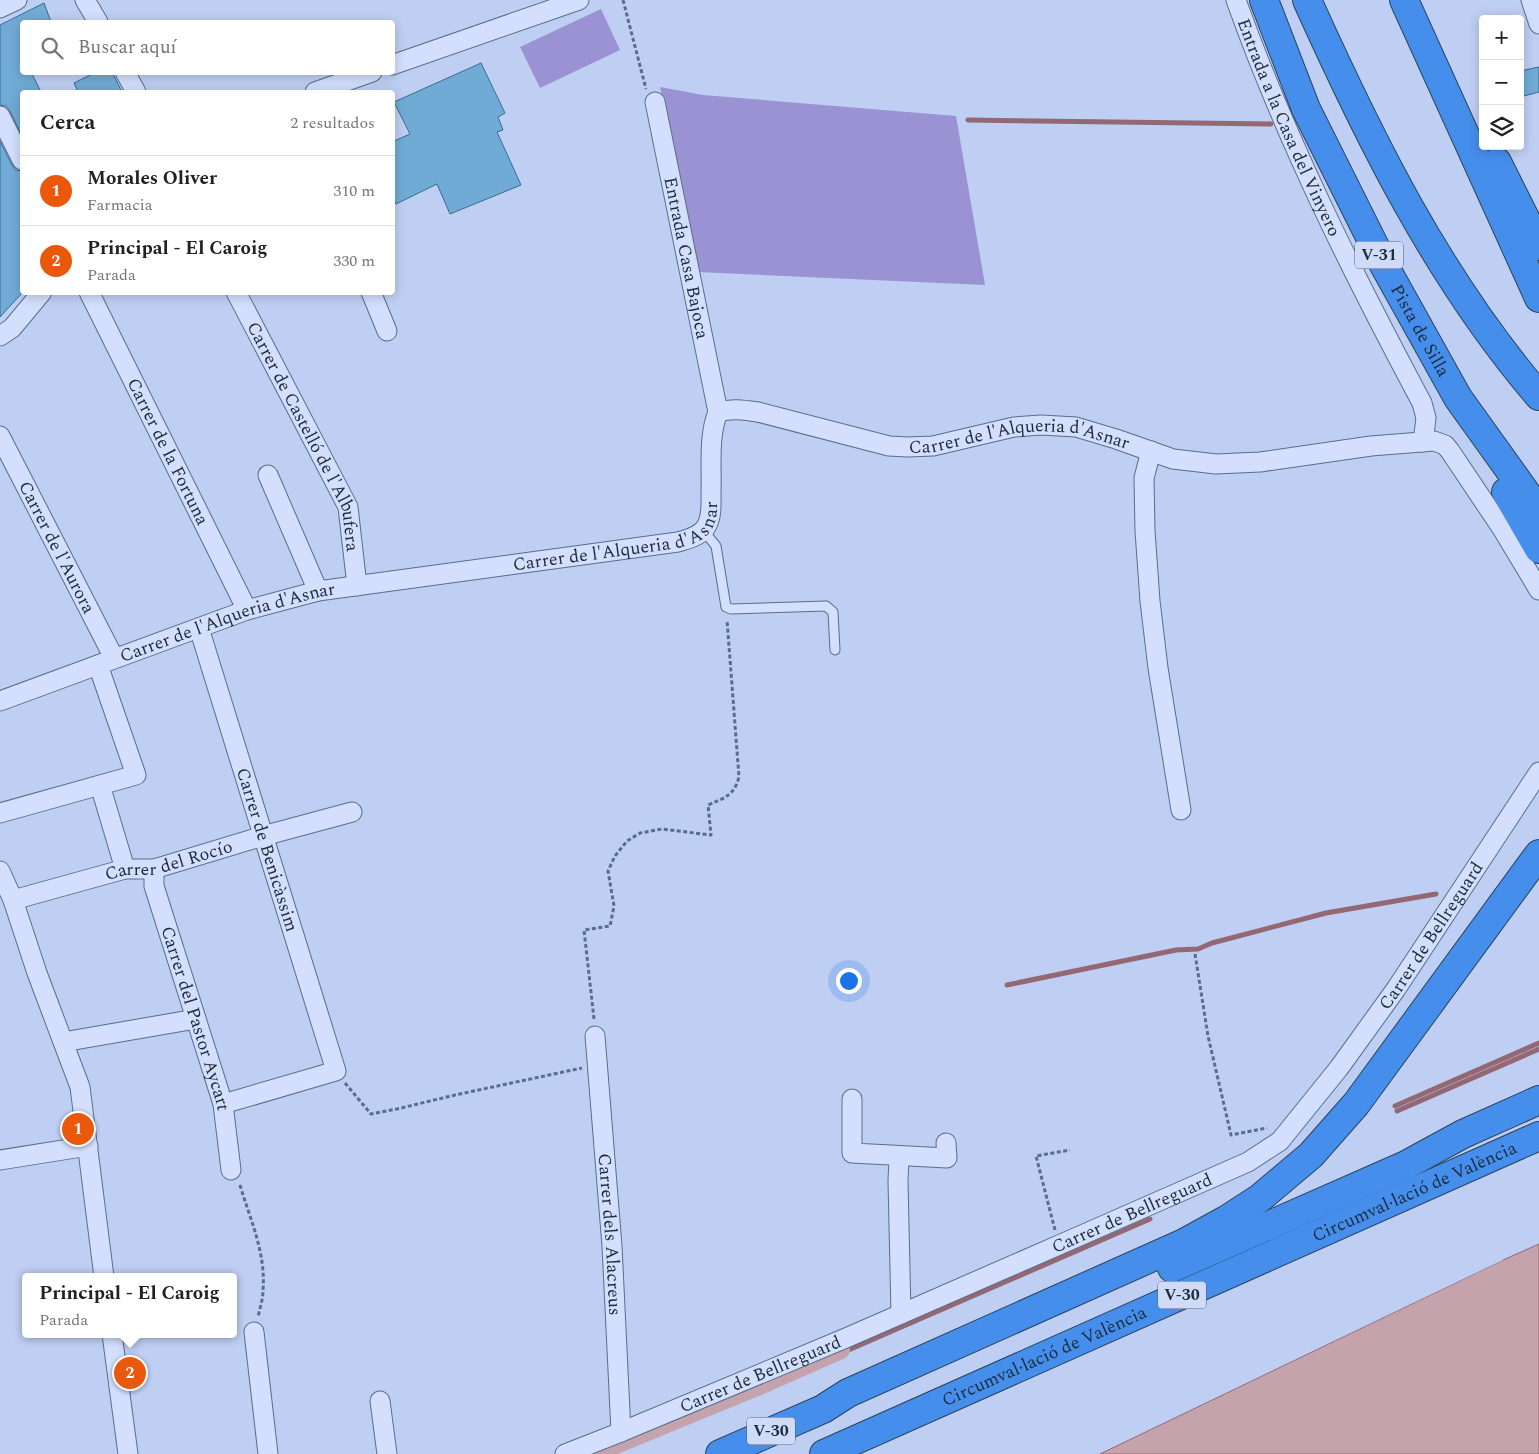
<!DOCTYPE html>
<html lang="es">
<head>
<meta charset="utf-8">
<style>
	:root { --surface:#fff; --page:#f6f6f6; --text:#202124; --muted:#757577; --line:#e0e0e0; --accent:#ea580c }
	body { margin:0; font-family:Spectral,serif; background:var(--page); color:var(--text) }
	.controls { position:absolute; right:15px; top:15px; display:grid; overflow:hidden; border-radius:5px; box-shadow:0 2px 12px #0003 }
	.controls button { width:45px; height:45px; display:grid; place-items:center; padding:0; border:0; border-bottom:1px solid var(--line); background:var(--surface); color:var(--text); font:25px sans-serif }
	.you { position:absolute; left:848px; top:980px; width:18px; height:18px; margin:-12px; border:4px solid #fff; border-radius:50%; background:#1a73e8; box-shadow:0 0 0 8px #1a73e833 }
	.badge { display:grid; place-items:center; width:32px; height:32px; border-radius:50%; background:var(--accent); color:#fff; font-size:16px; font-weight:700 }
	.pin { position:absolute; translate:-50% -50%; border:2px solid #fff; box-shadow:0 1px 5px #0006 }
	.popup { position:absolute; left:22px; top:1273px; width:215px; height:65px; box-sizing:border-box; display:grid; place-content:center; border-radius:5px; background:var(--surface); filter:drop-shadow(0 1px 4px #0005); font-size:16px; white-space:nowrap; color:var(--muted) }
	.popup b { font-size:19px; color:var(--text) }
	.popup::after { content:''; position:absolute; left:50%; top:100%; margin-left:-10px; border:10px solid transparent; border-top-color:var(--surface) }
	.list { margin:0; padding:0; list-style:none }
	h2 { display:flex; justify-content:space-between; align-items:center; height:65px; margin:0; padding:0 20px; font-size:21px }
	h2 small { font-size:16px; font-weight:400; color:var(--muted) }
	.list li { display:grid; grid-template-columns:32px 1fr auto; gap:15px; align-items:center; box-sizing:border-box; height:70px; padding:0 20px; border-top:1px solid var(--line) }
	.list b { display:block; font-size:19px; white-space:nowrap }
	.list p { margin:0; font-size:16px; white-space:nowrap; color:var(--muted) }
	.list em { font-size:16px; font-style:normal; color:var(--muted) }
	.icon { flex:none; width:28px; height:28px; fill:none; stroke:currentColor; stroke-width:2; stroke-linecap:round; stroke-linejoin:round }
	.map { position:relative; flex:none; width:1539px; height:1454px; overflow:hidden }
	.search { position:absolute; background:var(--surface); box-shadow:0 2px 12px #0003; left:20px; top:20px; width:375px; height:55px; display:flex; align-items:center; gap:12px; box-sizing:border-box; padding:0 18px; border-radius:5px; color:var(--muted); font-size:19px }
	.panel { position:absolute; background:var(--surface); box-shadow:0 2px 12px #0003; left:20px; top:90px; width:375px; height:205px; border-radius:5px }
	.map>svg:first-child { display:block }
</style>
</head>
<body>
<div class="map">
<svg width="1539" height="1454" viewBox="0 0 1539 1454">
	<rect width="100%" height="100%" fill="#bfcef3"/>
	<path fill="#9a92d2" d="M601 9 620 50 540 88 520 47Z
		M660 87 703 95 956 116 985 285 698 272Z"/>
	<path fill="#c4a3ac" stroke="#936873" d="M1539 1244V1454H1100L1503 1260Z"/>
	<path fill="#bfcef3" d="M1502 1258 1503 1260 1097 1454 1099 1452Z"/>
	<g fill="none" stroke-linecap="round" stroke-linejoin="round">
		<path stroke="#936873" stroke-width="5" d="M968 120 1271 124
			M1007 985 1176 950 1198 949 1212 943 1326 913 1436 894
			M1395 1106 1539 1043
			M1397 1111 1539 1049
			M609 1454 1150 1219"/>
		<path stroke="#c4a3ac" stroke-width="18" d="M594 1454 757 1387 841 1350"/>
	</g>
	<path fill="#70abd5" stroke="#386c8f" d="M44 3 51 22H22V72H31L41 92H22V136L10 111 6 106 0 105V25Z
		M481 63 505 113 498 117 503 130 497 132 521 185 450 214 437 184 396 204 392 196V142L410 134 394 102Z
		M1539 67V92L1520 97V71Z
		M96 72H112L122 92H78L74 83Z
		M0 141 12 165 16 170 22 171V293L0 317Z"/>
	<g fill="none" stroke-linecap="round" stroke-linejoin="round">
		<defs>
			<path id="lane" d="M703 530 716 546 726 607 731 609 826 606 833 612 835 650"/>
			<g id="street">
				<path d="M85 0 98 22"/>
				<path id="s1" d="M1236 0C1286 140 1352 272 1422 403L1426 418 1423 442"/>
				<path d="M1531 0 1539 24"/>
				<path d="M0 8 17 0"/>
				<path d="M392 65 579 0"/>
				<path d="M125 72 136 92"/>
				<path d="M315 92 372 72"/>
				<path id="s2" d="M655 102 718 412"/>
				<path d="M0 116 22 160"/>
				<path id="s3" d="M89 292 247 610"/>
				<path id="s4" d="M236 292 348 507 357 586"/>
				<path d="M371 292 387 331"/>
				<path d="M0 336 12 328 42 292"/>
				<path id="s5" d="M718 412C732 408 744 410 758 412L889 446 908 447 933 446 1014 427 1041 425 1076 427 1116 439 1173 459 1216 464 1260 462 1371 446 1434 441 1445 445 1450 451 1503 530 1539 590"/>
				<path id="s6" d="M0 436 114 658"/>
				<path d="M1151 451 1144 478 1145 531 1150 601 1158 668 1181 810"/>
				<path d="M268 475 318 591"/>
				<path id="s7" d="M199 628 336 1071 223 1104"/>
				<path id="s8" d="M0 701 247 610 318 591 678 542C688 539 702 536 707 525 712 516 711 503 711 494 712 468 708 436 718 412"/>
				<path d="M100 785 125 869"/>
				<path d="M0 813 136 775 98 665"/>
				<path id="s9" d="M154 869V886L223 1104 231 1170"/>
				<path d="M0 871 13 900 37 973 80 1087 104 1277"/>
				<path id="s10" d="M13 900 125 869H154L263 836 352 812"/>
				<path id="s11" d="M595 1036 612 1246 621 1432"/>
				<path d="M63 1042 196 1019"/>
				<path d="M852 1099V1153L947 1158 946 1143"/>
				<path d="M899 1157 898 1181 901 1314"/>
				<path d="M0 1160 88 1146"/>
				<path d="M254 1332 268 1454"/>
				<path d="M112 1334 128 1454"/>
				<path d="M380 1401 387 1454"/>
				<path id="s12" d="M565 1454 621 1432 846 1338 1059 1245 1248 1162 1280 1141 1339 1068 1396 989 1539 772"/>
			</g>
			<g id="highway">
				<path id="s13" d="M1264 0 1306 109 1385 267 1458 398 1539 511"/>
				<path d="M1307 0C1370 140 1438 278 1539 396"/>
				<path d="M1404 0 1539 298"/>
				<path d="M1497 162 1539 246"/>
				<path d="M1506 492 1539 549"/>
				<path d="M1172 1268 1406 1165 1463 1134 1539 1100"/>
				<path d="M720 1454 823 1409 848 1393 1184 1243 1226 1220 1260 1198 1311 1155 1356 1104 1539 854"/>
				<path id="s14" d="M824 1454 1539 1136"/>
			</g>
		</defs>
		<use href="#lane" stroke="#556f8d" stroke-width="11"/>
		<use href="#street" stroke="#556f8d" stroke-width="21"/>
		<use href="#highway" stroke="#2a445b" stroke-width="30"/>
		<path stroke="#556f8d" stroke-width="3" stroke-dasharray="4 2.5" stroke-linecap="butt" d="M623 0 646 89
			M1195 954 1208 1036 1231 1135 1267 1128
			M594 1019 584 930 610 926 614 906 608 871 615 856 627 841 640 833 662 829 711 835 708 805C724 798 734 796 739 777L727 620
			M345 1083 371 1114 397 1109 455 1095 582 1068
			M240 1185C250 1219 266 1253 263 1290 263 1299 260 1308 258 1317
			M1055 1230 1036 1156 1070 1150"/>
		<use href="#lane" stroke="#d3dffc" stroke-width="9"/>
		<use href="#street" stroke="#d3dffc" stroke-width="19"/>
		<use href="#highway" stroke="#468eec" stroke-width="28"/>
	</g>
	<g text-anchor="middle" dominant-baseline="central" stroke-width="5" stroke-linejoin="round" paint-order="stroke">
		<g fill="#cfdbf9" stroke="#516074" stroke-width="1">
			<rect x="1355" y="241.5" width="48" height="27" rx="4"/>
			<rect x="1158" y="1281.5" width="48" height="27" rx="4"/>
			<rect x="747" y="1417.5" width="48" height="27" rx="4"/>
		</g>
		<g font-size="16" font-weight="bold" fill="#1b2c3b">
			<text x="1379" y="255">V-31</text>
			<text x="1182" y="1295">V-30</text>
			<text x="771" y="1431">V-30</text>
		</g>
		<g font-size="18" fill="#1b2c3b" stroke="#cfdbf9">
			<text stroke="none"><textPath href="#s1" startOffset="138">Entrada a la Casa del Vinyero</textPath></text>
			<text stroke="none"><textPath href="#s2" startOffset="159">Entrada Casa Bajoca</textPath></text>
			<text stroke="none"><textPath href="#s13" startOffset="366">Pista de Silla</textPath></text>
			<text stroke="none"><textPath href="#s4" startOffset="161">Carrer de Castelló de l'Albufera</textPath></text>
			<text stroke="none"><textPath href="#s5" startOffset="308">Carrer de l'Alqueria d'Asnar</textPath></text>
			<text stroke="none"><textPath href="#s3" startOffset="178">Carrer de la Fortuna</textPath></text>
			<text stroke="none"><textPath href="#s8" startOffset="646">Carrer de l'Alqueria d'Asnar</textPath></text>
			<text stroke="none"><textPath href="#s6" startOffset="125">Carrer de l'Aurora</textPath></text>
			<text stroke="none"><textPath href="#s8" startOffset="241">Carrer de l'Alqueria d'Asnar</textPath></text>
			<text stroke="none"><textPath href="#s7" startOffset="232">Carrer de Benicàssim</textPath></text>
			<text stroke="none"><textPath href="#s10" startOffset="161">Carrer del Rocío</textPath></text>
			<text stroke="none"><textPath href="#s12" startOffset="1036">Carrer de Bellreguard</textPath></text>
			<text stroke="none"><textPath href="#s9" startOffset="156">Carrer del Pastor Aycart</textPath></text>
			<text stroke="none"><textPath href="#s14" startOffset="646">Circumval·lació de València</textPath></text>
			<text stroke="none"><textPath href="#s12" startOffset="616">Carrer de Bellreguard</textPath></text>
			<text stroke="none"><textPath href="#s11" startOffset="199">Carrer dels Alacreus</textPath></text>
			<text stroke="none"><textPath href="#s14" startOffset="241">Circumval·lació de València</textPath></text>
			<text stroke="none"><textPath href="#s12" startOffset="211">Carrer de Bellreguard</textPath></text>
		</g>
	</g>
</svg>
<div class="controls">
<button>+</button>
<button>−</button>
<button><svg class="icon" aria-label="layers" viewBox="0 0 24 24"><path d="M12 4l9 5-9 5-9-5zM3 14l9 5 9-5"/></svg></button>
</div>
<div class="you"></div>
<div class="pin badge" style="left:78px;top:1129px">1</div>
<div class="pin badge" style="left:130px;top:1373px">2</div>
<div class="popup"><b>Principal - El Caroig</b>Parada</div>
<div class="search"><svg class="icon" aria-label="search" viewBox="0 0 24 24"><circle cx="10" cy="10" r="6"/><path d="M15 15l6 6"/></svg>Buscar aquí</div>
<section class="panel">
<h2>Cerca<small>2 resultados</small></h2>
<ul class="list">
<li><span class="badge">1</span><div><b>Morales Oliver</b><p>Farmacia</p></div><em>310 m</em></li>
<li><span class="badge">2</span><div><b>Principal - El Caroig</b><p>Parada</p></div><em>330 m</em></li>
</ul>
</section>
</div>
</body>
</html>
